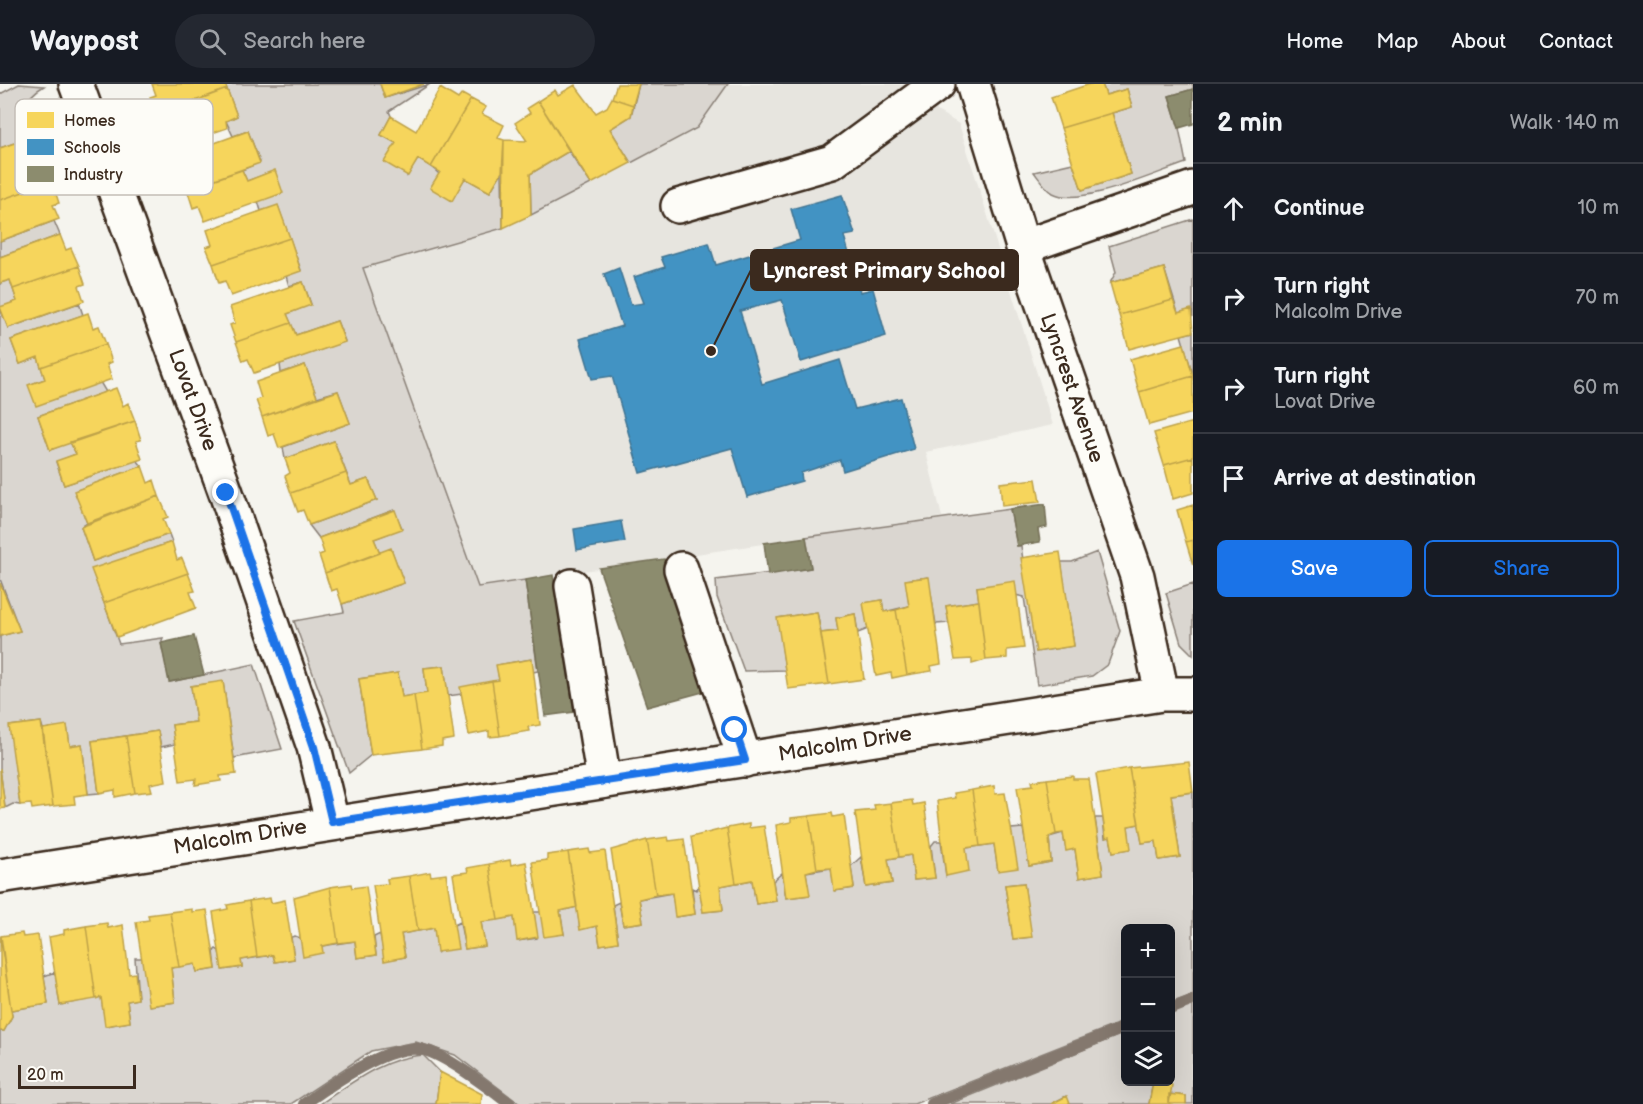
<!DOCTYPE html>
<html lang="en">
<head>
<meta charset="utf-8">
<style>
	:root { --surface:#171b24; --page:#242831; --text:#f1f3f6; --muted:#9ea1a6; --line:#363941; --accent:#1a73e8 }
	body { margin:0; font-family:"Balsamiq Sans",sans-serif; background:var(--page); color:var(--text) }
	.controls { position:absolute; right:18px; bottom:18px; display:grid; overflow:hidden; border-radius:9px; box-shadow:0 6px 24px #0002 }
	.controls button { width:54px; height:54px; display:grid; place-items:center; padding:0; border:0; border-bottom:2px solid var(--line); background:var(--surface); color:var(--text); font:30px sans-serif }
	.scale { position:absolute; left:18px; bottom:15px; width:118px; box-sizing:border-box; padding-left:6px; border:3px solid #3b2a1e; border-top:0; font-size:16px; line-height:21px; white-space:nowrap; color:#3b2a1e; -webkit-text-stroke:4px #fdfcf7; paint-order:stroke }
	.stop { position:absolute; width:18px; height:18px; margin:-14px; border:4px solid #1a73e8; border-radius:50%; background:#fff }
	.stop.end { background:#1a73e8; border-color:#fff; box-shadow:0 2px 6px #0008 }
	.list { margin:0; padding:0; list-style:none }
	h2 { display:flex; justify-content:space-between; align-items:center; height:78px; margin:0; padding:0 24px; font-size:26px }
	h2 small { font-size:20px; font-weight:400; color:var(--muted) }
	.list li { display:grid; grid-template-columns:39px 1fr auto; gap:18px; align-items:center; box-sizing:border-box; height:90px; padding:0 24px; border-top:2px solid var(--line) }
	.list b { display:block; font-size:22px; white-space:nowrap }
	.list p { margin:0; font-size:20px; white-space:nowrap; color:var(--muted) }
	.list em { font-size:20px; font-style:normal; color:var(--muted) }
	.actions { display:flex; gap:12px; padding:18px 24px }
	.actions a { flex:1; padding:14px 0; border:2px solid var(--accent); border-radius:9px; text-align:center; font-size:21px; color:var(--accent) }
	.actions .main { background:var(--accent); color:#fff }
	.icon { flex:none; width:33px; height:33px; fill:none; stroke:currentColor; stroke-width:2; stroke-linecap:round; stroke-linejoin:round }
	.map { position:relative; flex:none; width:1193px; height:1020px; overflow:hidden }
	header { display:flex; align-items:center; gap:36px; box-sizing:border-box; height:84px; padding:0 30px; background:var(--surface); border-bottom:2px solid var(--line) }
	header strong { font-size:28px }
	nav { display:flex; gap:33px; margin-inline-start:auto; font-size:21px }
	.search { width:420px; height:54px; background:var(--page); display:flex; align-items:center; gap:15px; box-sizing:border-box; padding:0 21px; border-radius:33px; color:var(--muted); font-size:22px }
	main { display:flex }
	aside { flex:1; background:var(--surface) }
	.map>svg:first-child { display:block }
</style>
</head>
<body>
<header>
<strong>Waypost</strong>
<div class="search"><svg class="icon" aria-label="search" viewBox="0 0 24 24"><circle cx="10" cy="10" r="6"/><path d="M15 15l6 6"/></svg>Search here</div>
<nav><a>Home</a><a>Map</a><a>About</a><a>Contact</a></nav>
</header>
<main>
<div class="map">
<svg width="1193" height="1020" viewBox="0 0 1193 1020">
	<rect width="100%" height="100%" fill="#f5f4ee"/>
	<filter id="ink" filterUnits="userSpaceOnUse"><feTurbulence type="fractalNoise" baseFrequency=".0167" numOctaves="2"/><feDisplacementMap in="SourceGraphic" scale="12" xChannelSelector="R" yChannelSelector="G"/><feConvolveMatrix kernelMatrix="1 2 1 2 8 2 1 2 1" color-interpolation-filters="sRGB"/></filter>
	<g filter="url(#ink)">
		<path fill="#e7e5df" d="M728 0H928L937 27 959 40 1053 341 926 368 942 433 478 503 363 184 513 140 697 44Z"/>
		<path fill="#dad6d0" stroke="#8a8077" stroke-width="1.5" fill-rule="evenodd" d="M19 0 44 2C21 15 21 31 29 54L0 64V10Z
			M225 0H380L385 14 430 0 389 27 391 32 381 51 396 59 407 92 418 75C443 89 441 91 451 117L465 94 490 108 502 88 503 144 363 184 478 503 525 496 538 587 533 588 531 575 497 581 499 596 462 610 448 612 444 582 424 584 427 609 402 613 398 589 359 595 371 671 349 689 294 537 344 528 342 520 404 499 391 465 380 469 374 455 402 444 394 426 319 454 309 441 377 416 368 395 351 401 334 357 285 375 283 363 350 339 338 307 317 313 305 281 281 289 280 280 345 257 337 237 296 251 287 230 311 220 303 198 289 202 286 192 301 186 278 122 261 127 258 117 274 87 247 97 242 86 260 78 248 47 233 52 226 37 237 32Z
			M639 0H728L697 44 631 79 610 45 631 32Z
			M1102 0H1193V5L1169 12 1179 44 1186 79C1157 88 1080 124 1053 109 1045 104 1040 96 1034 88L1073 79 1082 106 1131 90 1112 29 1132 23 1127 5 1106 11Z
			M569 67 591 100 531 131 530 90Z
			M1193 135V233L1191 226 1178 229 1164 184 1110 199 1116 188 1109 162Z
			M54 137 60 151 0 173V157Z
			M10 196 17 217 0 224 8 244 79 219 83 231 11 256 20 280 38 273 45 295 29 301 100 298 106 308 38 332 50 366 70 358 76 370 56 378 64 401 137 376 142 382 75 407 87 439 81 443 93 477 169 450 172 458 92 486 119 560 163 554 161 559 170 598 254 580 282 665 234 674 223 598 191 602 196 638 172 641 175 660 161 663 158 647 92 657 99 709 88 710 82 660 70 662 67 642 43 645 41 638 10 642 20 721 13 720 5 724 0 684V552L20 547 0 495V199Z
			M1193 248V291L1181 251Z
			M1010 425 1017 462H1021L1036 568 1074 562 1061 478H1072L1097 468 1120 547 1108 580 1092 592 1037 601 1024 513 977 503 979 517 946 522 949 539 936 540 928 493 906 496 909 522 884 528 882 516 864 519 868 545 858 549 855 530 836 534 838 547 821 549 817 528 778 534 785 586 744 587 717 513 716 496 811 484 806 453Z
			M1193 500V571L1181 559 1166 509Z
			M1193 708V911L1171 919 1170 844H1126L1125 937 914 1020H520L455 971 416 958 371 967 291 1020H0V947H4L12 932 11 926 48 920 44 892 55 888 60 921 101 913 106 942 130 938 127 917 138 915 135 874H142L150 922 175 918 171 884 195 880 197 888 216 885 214 867 216 865 219 867 223 886 242 883 241 876 273 871 275 878 294 875 291 853 295 852 322 862 355 857 357 874 376 871 374 853 380 850 385 876 405 873 401 850 434 844 438 868 454 841 460 838 465 865 485 862 481 838 514 833 518 857 537 854 534 828H540L564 850 560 827 577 823 580 845 597 842 600 861 618 858 613 821 619 818 623 841 643 838 639 815 672 809 676 833 695 830 692 804 696 806 699 800 703 828 723 826 720 802 752 796 756 820 776 817 773 797 782 789 786 814 809 811 806 788 831 784 835 807 854 804 851 782 861 773 866 803 892 799 888 775 911 771 914 796 935 794 931 762 935 757H941L946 792 966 764 994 760 998 787 1011 745 1023 744 1029 782 1051 778 1049 753 1063 749 1066 766 1075 765 1079 794 1103 790 1095 734H1103L1105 754 1110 753 1113 768 1130 765 1128 742 1139 740 1142 759 1156 757 1159 776 1180 773 1171 711ZM1024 799 1031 853 1013 855 1005 801Z
			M1193 920V1020H1186V1012L1169 1010 1171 1001 1155 998H1170L1171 930Z
			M1125 949 1126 998H1153L1149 1020H1070L1066 1012 1051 1020H950Z
			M423 971 440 988 436 1020H320C353 998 383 974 423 971Z"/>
		<path fill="#f6d55c" stroke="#bea249" stroke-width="1.5" d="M152 0H225L227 5 157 31 150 13 156 11Z
			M380 0H424L385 14Z
			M617 0H639L633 21 612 14Z
			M1090 0H1102L1106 11 1127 5 1132 23 1061 44 1051 13Z
			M575 1 596 29 607 23 612 14 633 21 631 32 610 45 631 79 591 100 538 17 555 6 558 11Z
			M440 4 458 15 462 10 471 15 431 83 418 75 408 92 384 78 396 59 381 51 391 32 416 47Z
			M227 5 237 32 226 37 227 44 174 62 169 48 163 50 157 31Z
			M471 15 486 23 482 30 504 41 498 54 504 56 502 88 490 108 465 94 452 117 430 104 440 88 431 83Z
			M538 17 569 67 530 90 531 131 503 144 504 56 527 57 515 39 530 29 527 24Z
			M1112 29 1131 90 1082 106 1061 44Z
			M248 47 260 79 187 105 181 88 186 86 181 71Z
			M29 54 40 85 46 83 52 98 0 116V64Z
			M242 86 247 97 275 86 283 109 205 137 199 122 193 124 187 105Z
			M52 98 59 119 53 121 59 135 0 157V116Z
			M278 121 290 154 213 180 206 163 212 161 207 146Z
			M60 151 66 166 71 164 79 182 13 205 10 196 0 199V173Z
			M290 154 301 187 231 212 225 197 219 199 213 180Z
			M79 182 85 200 79 202 84 217 8 244 0 223 17 217 13 205Z
			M1164 184 1173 216 1119 231 1110 199Z
			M303 198 311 221 287 230 291 239 236 258 230 241 235 239 230 223Z
			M1173 216 1178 229 1191 225 1193 248 1129 265 1119 231Z
			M88 229 93 244 99 242 106 260 41 283 38 273 20 280 11 256Z
			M337 237 345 258 254 289 248 275 243 277 236 258 291 239 296 251Z
			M106 260 112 278 107 280 112 295 36 322 28 301 45 295 41 283Z
			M1184 260 1193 292 1139 308 1130 275Z
			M305 281 317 313 262 333 256 316 261 314 256 298Z
			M1193 292V329L1149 341 1139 308Z
			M116 304 123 322 128 319 135 337 50 366 38 332Z
			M338 307 350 339 279 364 274 350 268 352 262 333Z
			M135 337 141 356 136 357 142 375 64 401 56 377 76 370 70 358Z
			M1193 338V373L1164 381 1154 349Z
			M334 357 346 389 291 409 285 392 290 389 285 375Z
			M1193 373V409L1173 415 1164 381Z
			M142 382 148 399 154 396 159 412 87 439 74 407Z
			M346 389 351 401 368 395 377 416 309 441 303 426 298 428 291 409Z
			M1036 395 1040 418 1002 422 1000 399Z
			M159 412 168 433 163 435 169 450 93 477 81 443Z
			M1193 421V456L1186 458 1177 426Z
			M395 426 402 445 374 455 380 469 325 489 319 471 324 469 319 454Z
			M1193 456V481L1186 458Z
			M172 458 177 476 182 474 188 489 104 519 91 485Z
			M391 464 404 499 342 520 337 505 331 507 325 489Z
			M1060 468 1074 562 1036 568 1021 474Z
			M188 489 195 507 190 508 196 524 117 553 104 519Z
			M929 493 941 580 931 582 932 587 907 591 896 526 909 522 905 496Z
			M1015 497 1024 564 1007 566V574L986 576 977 503Z
			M0 499 20 547 0 552Z
			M882 516 884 528 896 526 907 591 892 594 891 589 876 592 863 519Z
			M979 517 986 576 972 580V575L955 576 946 522Z
			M817 528 829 600 788 605 777 534Z
			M855 530 864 595 829 600 821 549 838 547 836 534Z
			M532 575 540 641 528 643 529 647 500 652 492 597 499 596 496 581Z
			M444 582 454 655 442 657V662L422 665 414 611 427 609 424 584Z
			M398 589 402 613 414 611 422 665 371 671 359 595Z
			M223 597 236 690 220 692 221 697 195 701 196 695 180 697 172 641 196 638 191 602Z
			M492 597 500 652 489 653V647L469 651 460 603Z
			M41 638 53 722 32 725 31 720 20 721 9 642Z
			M67 641 70 662 82 660 88 710 74 712 75 720 53 722 43 645Z
			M158 647 166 697 150 700 152 707 135 709 126 652Z
			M126 652 135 709 115 713V706L99 709 92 657Z
			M1189 678 1193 708 1171 711 1180 773 1159 776 1156 757 1142 759 1129 684Z
			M0 684 5 724 0 725Z
			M1129 684 1139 740 1128 742 1131 765 1113 768 1110 753 1106 754 1096 690Z
			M1073 692V695H1089L1103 790 1079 794 1075 765 1066 767 1063 749 1056 750 1047 695Z
			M1047 695 1056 750 1049 753 1051 778 1029 782 1017 703 1033 701 1032 697Z
			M994 702 995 710 1005 709 1018 784 998 787 994 760 980 762 972 706Z
			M972 706 980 762 966 764 969 787 946 792 937 717 955 714 954 709Z
			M912 716 913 721 924 719 935 794 914 796 911 771 899 773 891 719Z
			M891 719 899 773 888 775 892 799 866 803 855 728 875 726 874 721Z
			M832 729 833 733 844 731 854 804 834 807 831 784 817 785 809 732Z
			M809 732 817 785 806 788 810 811 786 814 776 741 791 738V734Z
			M749 740V744L764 742 776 817 756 820 752 796 736 799 727 744Z
			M727 744 736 799 720 802 723 826 703 828 691 753Z
			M668 753 669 757 684 755 695 830 675 833 672 809 656 811 647 756Z
			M647 756 656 811 639 815 643 838 623 841 611 766Z
			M589 765 590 769 605 767 618 858 600 861 597 842 580 846 568 768Z
			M568 768 577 823 560 827 564 850 544 853 532 778 547 776V771Z
			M510 776 511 781 526 778 538 853 517 857 514 833 498 836 489 780Z
			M489 780 498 836 481 838 485 862 465 865 453 790 468 788 467 784Z
			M430 788 431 792 446 790 458 865 437 868 434 844 418 847 409 792Z
			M409 792 418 847 401 850 405 873 384 877 373 801 388 800 387 795Z
			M1024 799 1032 853 1013 855 1005 801Z
			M351 800 352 804 366 802 376 871 357 874 355 857 338 859 330 803Z
			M330 803 338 859 322 862 323 869 303 873 294 813Z
			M270 814 271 819 285 816 294 875 275 878 273 871 257 873 249 817Z
			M249 817 257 873 241 876 242 883 222 886 213 828 228 825 227 821Z
			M192 825V828L207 826 216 885 197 888 195 880 179 883 170 828Z
			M170 828 179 883 171 884 175 918 149 922 136 838 149 836 148 831Z
			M107 839 108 844 123 841 129 890 135 889 138 915 127 917 130 938 105 942 101 913 96 915 86 842Z
			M86 842 96 915 60 921 49 853 64 850V846Z
			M22 849 23 853 38 851 48 920 11 926 1 852Z
			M0 852 12 932 4 947H0Z
			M440 988 482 1010 481 1020H436Z
			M1153 998 1172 1001 1169 1020H1149Z
			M1169 1010 1186 1012V1020H1169Z
			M1067 1012 1070 1020H1051Z"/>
		<path fill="#4393c3" stroke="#417492" stroke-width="1.5" d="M842 111 855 150 844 152 860 208 873 205 886 252 801 278 782 216 740 227 762 300 840 276 855 325 901 314 914 365 843 387 840 376 801 389 802 397 747 413 732 364 640 389 612 292 592 295 580 255 622 242 604 190 619 184 631 221 644 219 634 193 665 183 661 173 709 159 716 181 800 156 791 125Z
			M621 437 625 458 577 466 574 445Z"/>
		<path fill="#8c8c6e" stroke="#746f56" stroke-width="1.5" d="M1193 5V40L1179 44 1169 12Z
			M1045 420 1047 443 1038 445 1040 458 1017 462 1010 425Z
			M806 453 811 484 768 491 764 459Z
			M664 475 703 608 647 623 599 484Z
			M553 491 574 628 545 632 525 496Z
			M194 552 204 591 169 598 161 559Z"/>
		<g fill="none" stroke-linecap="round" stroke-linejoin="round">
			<path stroke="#84786e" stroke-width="12" d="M1170 925 1193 916
				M304 1020C330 1001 386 961 419 965 442 967 491 1006 510 1020
				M932 1020 1126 943"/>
			<defs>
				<path id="minor" d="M76 0 226 409 314 663 332 738
					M973 0 1023 163 1137 492 1162 610
					M678 122 832 78 938 0
					M1023 163 1193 104
					M681 485 745 676
					M572 502 604 697
					M0 792 1162 610H1193"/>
			</defs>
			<use href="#minor" stroke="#3b2a1e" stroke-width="38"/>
			<use href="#minor" stroke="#fdfcf7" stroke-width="33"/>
		</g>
	</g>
	<g fill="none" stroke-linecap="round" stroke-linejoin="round" filter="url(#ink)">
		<path stroke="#1a73e8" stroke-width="8" d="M226 409 314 663 332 738 745 676 735 646"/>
	</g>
	<g text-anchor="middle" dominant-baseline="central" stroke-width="6" stroke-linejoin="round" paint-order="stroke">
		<g font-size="21" fill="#3b2a1e" stroke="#fdfcf7">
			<text transform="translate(1072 304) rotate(71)">Lyncrest Avenue</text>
			<text transform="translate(193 316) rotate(70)">Lovat Drive</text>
			<text transform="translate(845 660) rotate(-9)">Malcolm Drive</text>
			<text transform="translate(240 753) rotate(-9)">Malcolm Drive</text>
		</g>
	</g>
	<rect x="15" y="15" width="198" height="96" rx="9" fill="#fdfcf7" stroke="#c3bdb6" stroke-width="1.5"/>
	<rect x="27" y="28" width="27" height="16" fill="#f6d55c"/>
	<rect x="27" y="55" width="27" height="16" fill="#4393c3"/>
	<rect x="27" y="82" width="27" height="16" fill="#8c8c6e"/>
	<g font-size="16" fill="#3b2a1e">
		<text x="64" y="42">Homes</text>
		<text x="64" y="69">Schools</text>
		<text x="64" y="96">Industry</text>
	</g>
	<path fill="none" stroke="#3b2a1e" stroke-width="2" d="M711 267L751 186"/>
	<circle fill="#3b2a1e" stroke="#fdfcf7" stroke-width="2" cx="711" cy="267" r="6"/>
	<rect fill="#3b2a1e" stroke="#3b2a1e" stroke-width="2" x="751" y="166" width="267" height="40" rx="6"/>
	<g font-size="22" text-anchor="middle" font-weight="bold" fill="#fff">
		<text x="884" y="194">Lyncrest Primary School</text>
	</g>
</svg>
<div class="controls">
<button>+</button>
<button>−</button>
<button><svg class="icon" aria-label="layers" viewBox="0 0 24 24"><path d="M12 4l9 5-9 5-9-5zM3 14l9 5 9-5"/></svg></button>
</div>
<div class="scale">20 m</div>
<div class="stop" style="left:735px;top:646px"></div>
<div class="stop end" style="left:226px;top:409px"></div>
</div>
<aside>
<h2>2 min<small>Walk · 140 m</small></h2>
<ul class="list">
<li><svg class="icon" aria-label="ahead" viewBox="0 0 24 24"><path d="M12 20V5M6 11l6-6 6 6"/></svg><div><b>Continue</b></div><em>10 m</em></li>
<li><svg class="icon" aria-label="right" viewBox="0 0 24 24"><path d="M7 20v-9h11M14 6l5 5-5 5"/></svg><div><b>Turn right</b><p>Malcolm Drive</p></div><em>70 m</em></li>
<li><svg class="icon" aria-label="right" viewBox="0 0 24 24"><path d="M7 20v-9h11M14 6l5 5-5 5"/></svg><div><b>Turn right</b><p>Lovat Drive</p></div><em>60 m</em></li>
<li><svg class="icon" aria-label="arrive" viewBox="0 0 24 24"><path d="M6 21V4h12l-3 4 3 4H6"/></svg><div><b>Arrive at destination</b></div></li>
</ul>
<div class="actions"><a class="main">Save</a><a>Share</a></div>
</aside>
</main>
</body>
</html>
